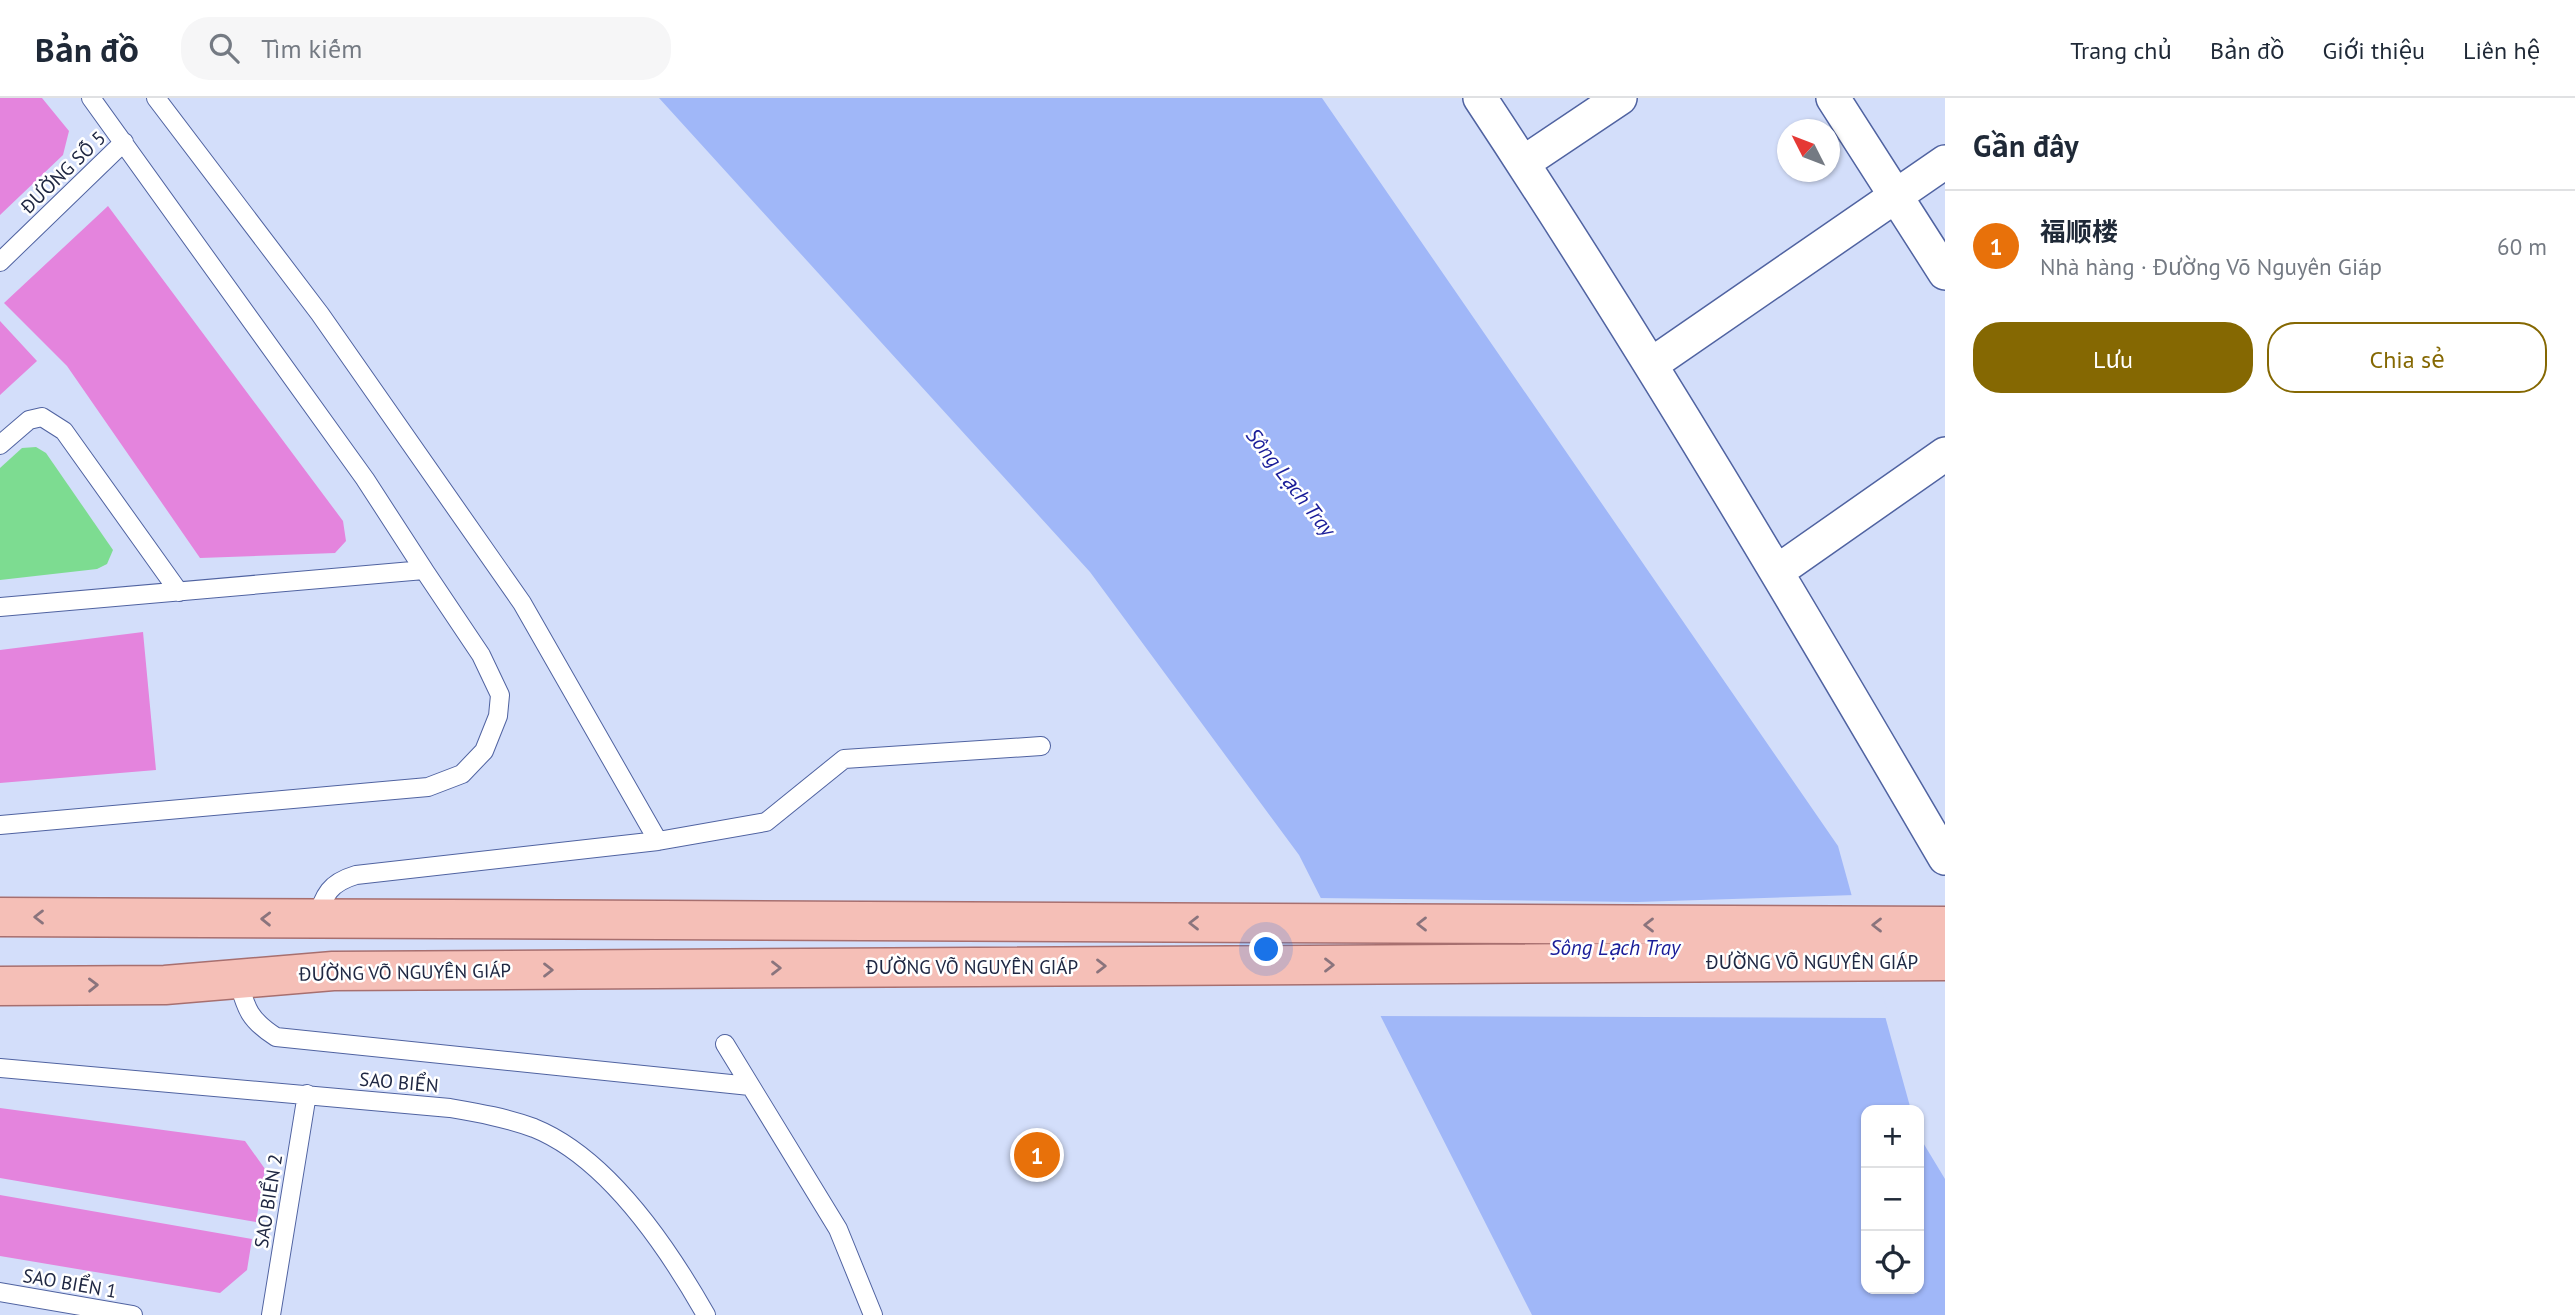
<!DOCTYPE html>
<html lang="vi">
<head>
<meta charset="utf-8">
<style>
	:root { --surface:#fff; --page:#f6f6f7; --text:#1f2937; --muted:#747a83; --line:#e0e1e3; --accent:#856802 }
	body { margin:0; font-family:"PT Sans","Noto Sans SC",sans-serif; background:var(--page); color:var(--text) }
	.controls { position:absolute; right:21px; bottom:21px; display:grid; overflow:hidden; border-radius:14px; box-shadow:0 2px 5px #0004 }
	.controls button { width:63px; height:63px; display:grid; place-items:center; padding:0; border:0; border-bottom:2px solid var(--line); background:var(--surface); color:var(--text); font:35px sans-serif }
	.compass { position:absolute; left:1777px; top:21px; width:63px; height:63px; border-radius:50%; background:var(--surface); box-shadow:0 2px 5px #0004; rotate:312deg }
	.you { position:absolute; left:1267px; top:852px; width:24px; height:24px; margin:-18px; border:5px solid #fff; border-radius:50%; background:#1a73e8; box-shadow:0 0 0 10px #1a73e833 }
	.badge { display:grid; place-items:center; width:46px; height:46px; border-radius:50%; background:var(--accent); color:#fff; font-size:23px; font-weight:700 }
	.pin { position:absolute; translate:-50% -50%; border:4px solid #fff; box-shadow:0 2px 7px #0006 }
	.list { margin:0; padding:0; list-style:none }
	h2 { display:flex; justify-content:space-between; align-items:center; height:91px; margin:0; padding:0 28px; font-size:30px }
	h2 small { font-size:23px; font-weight:400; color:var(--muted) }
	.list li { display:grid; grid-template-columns:46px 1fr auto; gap:21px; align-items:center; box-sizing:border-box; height:112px; padding:0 28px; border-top:2px solid var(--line) }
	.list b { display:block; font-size:26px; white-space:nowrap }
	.list p { margin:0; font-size:23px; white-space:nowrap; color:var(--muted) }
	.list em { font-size:23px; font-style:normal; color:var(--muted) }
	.actions { display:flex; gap:14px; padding:21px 28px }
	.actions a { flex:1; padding:16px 0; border:2px solid var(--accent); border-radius:28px; text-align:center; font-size:24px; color:var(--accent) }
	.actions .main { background:var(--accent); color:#fff }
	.icon { flex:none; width:38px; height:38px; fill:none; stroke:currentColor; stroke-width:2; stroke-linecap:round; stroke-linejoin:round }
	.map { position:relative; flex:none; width:1945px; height:1217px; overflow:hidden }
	header { display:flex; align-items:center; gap:42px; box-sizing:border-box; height:98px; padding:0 35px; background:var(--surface); border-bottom:2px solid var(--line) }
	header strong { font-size:33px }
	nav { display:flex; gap:38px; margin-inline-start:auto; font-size:24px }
	.search { width:490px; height:63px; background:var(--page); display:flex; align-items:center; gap:18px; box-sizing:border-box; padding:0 24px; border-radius:28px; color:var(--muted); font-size:26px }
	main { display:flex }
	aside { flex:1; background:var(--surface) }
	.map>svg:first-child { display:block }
</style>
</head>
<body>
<header>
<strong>Bản đồ</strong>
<div class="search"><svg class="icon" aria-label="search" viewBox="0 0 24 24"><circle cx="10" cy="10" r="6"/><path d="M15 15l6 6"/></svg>Tìm kiếm</div>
<nav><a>Trang chủ</a><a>Bản đồ</a><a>Giới thiệu</a><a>Liên hệ</a></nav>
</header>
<main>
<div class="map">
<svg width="1945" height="1217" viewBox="0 0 1945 1217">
	<rect width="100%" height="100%" fill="#d3defa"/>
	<path fill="#7ddc91" d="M36 349 46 355 113 452 107 466 97 471 0 482V370L22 350Z"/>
	<path fill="#a0b7f8" d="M659 0H1322L1838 748 1911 1012H1866V1191H1919V1038L1945 1081V1217H1532L1299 757 1090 474Z"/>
	<path fill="#d3defa" d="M1855 797 1889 920 1377 918 1317 800 1637 804Z"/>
	<path fill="#e484dd" d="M0 0H42L69 33 63 57 0 117Z
		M108 108 343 423 346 443 335 455 200 460 67 268 4 205Z
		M0 223 37 263 0 297Z
		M143 534 156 672 0 685V552Z
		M0 1010 245 1043 265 1071 256 1124 0 1080Z
		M0 1097 252 1141 247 1172 220 1195 0 1158Z"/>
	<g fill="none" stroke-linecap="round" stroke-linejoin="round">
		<defs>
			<path id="lane" d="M156 0 320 216 522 505 658 743
				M0 164 124 44
				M0 347 29 322 42 319 64 333 179 494
				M0 509 424 472 365 381 91 0
				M0 727 428 689 462 676 484 653 498 618 500 597 481 557 424 472
				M316 822C325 796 329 785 356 777L658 743 766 724 844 661 1041 648
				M237 879C246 910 248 921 276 939L750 988
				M725 946 838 1131 873 1217
				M0 970 450 1010C479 1015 507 1020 534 1030 608 1060 668 1150 706 1217
				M0 1194 133 1217
				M271 1217 307 996"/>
			<path id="street" d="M1480 0C1644 248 1795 503 1945 760
				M1833 0 1945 175
				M1523 65 1620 0
				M1652 266 1945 64
				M1778 473 1945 356"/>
			<path id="primary" d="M0 819 1945 828
				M0 888 165 887 333 873 1945 863"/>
		</defs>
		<use href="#lane" stroke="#5063a1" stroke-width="20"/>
		<use href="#street" stroke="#5063a1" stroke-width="36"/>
		<use href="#primary" stroke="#a76f6f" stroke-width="41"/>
		<use href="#lane" stroke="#fff" stroke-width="18"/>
		<use href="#street" stroke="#fff" stroke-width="33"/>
		<use href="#primary" stroke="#f5bfb7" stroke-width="38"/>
	</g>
	<defs><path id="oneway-chevron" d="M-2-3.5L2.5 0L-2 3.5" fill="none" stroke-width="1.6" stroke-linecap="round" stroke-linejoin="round" transform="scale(1.75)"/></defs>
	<g stroke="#8a747d">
		<use href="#oneway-chevron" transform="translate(39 819) rotate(-180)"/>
		<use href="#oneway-chevron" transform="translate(266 821) rotate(-179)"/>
		<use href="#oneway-chevron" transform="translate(1194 825) rotate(-180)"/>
		<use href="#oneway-chevron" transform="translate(1422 826) rotate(-180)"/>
		<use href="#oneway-chevron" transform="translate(1649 827) rotate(-180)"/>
		<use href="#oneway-chevron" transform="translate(1877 827) rotate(-180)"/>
		<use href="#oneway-chevron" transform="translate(1329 867)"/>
		<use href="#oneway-chevron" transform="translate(1101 868)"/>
		<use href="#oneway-chevron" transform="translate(776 870)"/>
		<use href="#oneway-chevron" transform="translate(548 872)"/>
		<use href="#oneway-chevron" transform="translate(93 887) rotate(-1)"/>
	</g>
	<g text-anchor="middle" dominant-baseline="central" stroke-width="5" stroke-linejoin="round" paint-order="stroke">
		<g font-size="19" fill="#202843" stroke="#fff">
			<text transform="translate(63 74) rotate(-44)">ĐƯỜNG SỐ 5</text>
			<text x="1812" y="864">ĐƯỜNG VÕ NGUYÊN GIÁP</text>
			<text x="972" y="869">ĐƯỜNG VÕ NGUYÊN GIÁP</text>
			<text transform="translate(405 874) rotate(-1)">ĐƯỜNG VÕ NGUYÊN GIÁP</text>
			<text transform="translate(399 984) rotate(5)">SAO BIỂN</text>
			<text transform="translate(268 1103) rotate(-81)">SAO BIỂN 2</text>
			<text transform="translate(70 1185) rotate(10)">SAO BIỂN 1</text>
		</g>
		<g font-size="21" font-style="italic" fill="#1a1d99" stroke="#fff">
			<text transform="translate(1291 384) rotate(52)">Sông Lạch Tray</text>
			<text x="1615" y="849">Sông Lạch Tray</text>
		</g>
	</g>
</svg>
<div class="controls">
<button>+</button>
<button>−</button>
<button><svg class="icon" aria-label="locate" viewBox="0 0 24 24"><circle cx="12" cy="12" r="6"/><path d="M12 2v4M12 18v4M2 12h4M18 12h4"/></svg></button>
</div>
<svg class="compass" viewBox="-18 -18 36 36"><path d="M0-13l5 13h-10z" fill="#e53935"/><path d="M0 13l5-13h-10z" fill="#747a83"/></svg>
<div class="you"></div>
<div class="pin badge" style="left:1037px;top:1057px;background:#e8710a">1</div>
</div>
<aside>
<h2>Gần đây<small></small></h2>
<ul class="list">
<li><span class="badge" style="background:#e8710a">1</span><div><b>福顺楼</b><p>Nhà hàng · Đường Võ Nguyên Giáp</p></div><em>60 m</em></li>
</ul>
<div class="actions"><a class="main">Lưu</a><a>Chia sẻ</a></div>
</aside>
</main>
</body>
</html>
